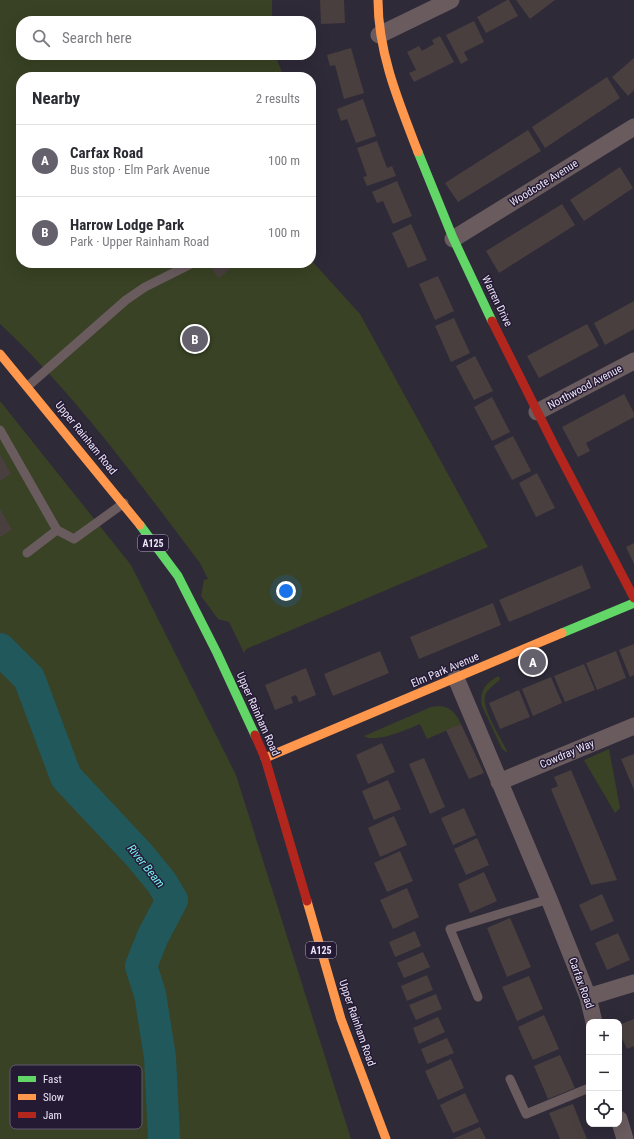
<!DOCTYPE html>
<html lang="en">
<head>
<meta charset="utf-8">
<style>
	:root { --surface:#fff; --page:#f2f2f3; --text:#2b2b33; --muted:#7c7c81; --line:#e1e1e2; --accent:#64616d }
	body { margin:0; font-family:"Roboto Condensed",sans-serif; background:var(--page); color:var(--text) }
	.controls { position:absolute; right:12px; bottom:12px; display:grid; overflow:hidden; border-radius:8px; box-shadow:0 4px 16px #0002 }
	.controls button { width:36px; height:36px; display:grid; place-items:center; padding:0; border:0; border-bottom:1px solid var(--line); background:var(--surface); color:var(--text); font:20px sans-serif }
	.you { position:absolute; left:286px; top:591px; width:14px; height:14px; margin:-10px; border:3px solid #fff; border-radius:50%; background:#1a73e8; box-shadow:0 0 0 6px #1a73e833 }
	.badge { display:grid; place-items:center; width:26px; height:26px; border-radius:50%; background:var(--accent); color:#fff; font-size:13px; font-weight:700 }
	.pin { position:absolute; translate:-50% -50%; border:2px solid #fff; box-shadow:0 1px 4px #0006 }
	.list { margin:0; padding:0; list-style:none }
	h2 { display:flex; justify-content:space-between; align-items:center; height:52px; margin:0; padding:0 16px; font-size:17px }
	h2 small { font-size:13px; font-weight:400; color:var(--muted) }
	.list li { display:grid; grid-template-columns:26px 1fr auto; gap:12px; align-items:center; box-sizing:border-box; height:72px; padding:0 16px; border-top:1px solid var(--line) }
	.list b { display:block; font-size:15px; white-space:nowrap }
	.list p { margin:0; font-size:13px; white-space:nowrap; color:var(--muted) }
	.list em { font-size:13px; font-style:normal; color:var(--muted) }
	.icon { flex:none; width:22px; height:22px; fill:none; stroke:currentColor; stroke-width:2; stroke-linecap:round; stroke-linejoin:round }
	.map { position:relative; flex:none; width:634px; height:1139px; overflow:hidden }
	.search { position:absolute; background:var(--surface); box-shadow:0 4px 16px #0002; left:16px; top:16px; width:300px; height:44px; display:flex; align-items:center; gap:10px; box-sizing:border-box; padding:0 14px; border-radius:16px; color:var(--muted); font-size:15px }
	.panel { position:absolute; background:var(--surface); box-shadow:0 4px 16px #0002; left:16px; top:72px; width:300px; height:196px; border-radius:16px }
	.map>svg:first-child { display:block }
</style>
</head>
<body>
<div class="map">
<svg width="634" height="1139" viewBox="0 0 634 1139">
	<rect width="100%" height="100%" fill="#2f2a38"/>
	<path fill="#394224" d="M0 0H272V21H21V55H275L284 77H21V263H311V260L360 314 488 547 246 649 244 653 229 622 218 619 201 596 204 580 208 579 200 563C137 480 76 395 0 324Z
		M0 401 131 565 236 775 351 1139H0Z
		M499 676 500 680C495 684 487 689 485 696 481 708 503 741 508 753L502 749 482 706C479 691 486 682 499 676Z
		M441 706C452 708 456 714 461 724L427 739 420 724C408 729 375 744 364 736L431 707Z
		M609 749 620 808 615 813 584 760Z"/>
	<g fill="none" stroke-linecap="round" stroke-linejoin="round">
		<path stroke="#20585c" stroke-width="32" d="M0 649 29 678 66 777 140 856 162 883 172 900 153 936 141 966 150 994 160 1057 164 1139"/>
	</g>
	<path fill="#493f3f" d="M320 0H344L345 23 321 24Z
		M507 0H509L518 16 486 33 477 17Z
		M516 0H555L530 19Z
		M474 21 484 42 464 52 468 60 461 64 446 35Z
		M440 36 454 62 414 82 409 73 416 70 407 52 419 46 422 51 434 44 432 40Z
		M351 48 364 93 344 99 335 65 330 66 327 55Z
		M634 58V90L628 96 612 77Z
		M607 77 620 98 545 148 532 127Z
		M363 99 376 136 356 143 347 119 341 121 337 109Z
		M528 130 541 151 458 202 445 183Z
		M377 141 387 168 392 166 396 176 367 186 363 177 367 176 357 148Z
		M620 167 633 188 584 221 570 200Z
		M397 181 412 216 393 224 383 201 377 203 372 192Z
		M562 204 575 225 499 273 486 251Z
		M411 224 427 260 408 268 392 233Z
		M207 263H237L219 278Z
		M438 276 454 311 435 320 419 284Z
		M634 301V329L605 345 594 323Z
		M454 318 470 353 451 362 435 326Z
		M587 324 599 346 539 378 527 356Z
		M475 356 493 391 474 400 456 366Z
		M624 394 634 413V417L586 443 590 451 578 457 562 427Z
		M492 397 510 432 492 441 474 407Z
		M513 436 531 471 512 480 494 446Z
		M0 454 11 474 0 481Z
		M537 473 555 508 536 517 519 483Z
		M0 509 12 530 0 537Z
		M634 543V564L626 547Z
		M582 565 591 588 509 622 499 600Z
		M493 603 501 625 419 659 410 637Z
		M634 644V675L630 677 619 650Z
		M380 651 389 673 333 696 324 674Z
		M616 651 626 678 597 690 586 663Z
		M584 664 595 690 565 702 554 676Z
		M306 668 316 695 299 702 296 695 291 697 293 703 275 710 265 685Z
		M551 677 562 703 533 716 522 689Z
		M519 690 530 717 500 729 489 703Z
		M461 724 484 773 469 779 446 730Z
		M382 743 395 772 368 784 356 755Z
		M634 754V790L621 759Z
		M424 758 445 807 430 814 409 764Z
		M571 770 607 855 617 880 591 885 551 789 558 786 554 777Z
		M388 780 401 809 374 820 362 791Z
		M464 808 476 835 453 845 441 818Z
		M394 816 407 845 380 857 368 828Z
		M477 838 489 865 466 875 454 849Z
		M400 851 413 881 387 892 374 863Z
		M484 872 497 901 470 913 458 884Z
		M407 888 419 917 393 929 380 900Z
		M602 894 614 921 591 931 579 905Z
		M510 918 531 967 507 977 487 928Z
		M415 931 421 946 395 957 389 942Z
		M618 933 630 960 607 970 595 943Z
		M423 952 430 967 404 978 397 963Z
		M427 975 433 990 407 1001 401 986Z
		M529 976 543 1009 517 1021 502 987Z
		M436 994 442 1009 416 1020 409 1005Z
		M544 1015 559 1049 533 1060 518 1027Z
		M438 1017 445 1032 419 1044 413 1028Z
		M634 1019V1046L627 1049 619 1032V1025Z
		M447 1038 454 1053 427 1064 421 1049Z
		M560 1055 575 1088 548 1099 534 1066Z
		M451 1059 464 1088 438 1100 425 1071Z
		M465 1093 479 1122 453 1133 440 1105Z
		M573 1104 582 1127 587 1139H560L549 1113Z
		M480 1127 486 1139H453Z"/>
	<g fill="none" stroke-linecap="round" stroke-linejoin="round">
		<path stroke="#695b5e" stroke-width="9" d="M28 386 126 300 145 287 193 263
			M0 430 57 530 74 539 124 503
			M27 553 57 530
			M478 997 450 929 549 899
			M510 1079 526 1114 589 1088"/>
		<path stroke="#695b5e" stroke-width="17" d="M379 35 451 0
			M453 239 634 127
			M537 412 634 361
			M456 678 549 899 588 997 594 1022
			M499 782 634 726
			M588 997 634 983
			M619 1119 625 1139"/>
		<path stroke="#63d668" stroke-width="9" d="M418 152 453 238 492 321
			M140 525 178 576 217 653 255 735
			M562 633 634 603"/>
		<path stroke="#ff974d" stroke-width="9" d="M378 0C378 53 399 103 418 152
			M0 354 140 525
			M265 758 562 633
			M307 901 341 1019 386 1139"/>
		<path stroke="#b3261e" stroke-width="9" d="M492 321 554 445 634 598
			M255 735 265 758 307 901"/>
	</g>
	<g text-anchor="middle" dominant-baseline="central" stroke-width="3" stroke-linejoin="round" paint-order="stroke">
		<g fill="#251a34" stroke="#b0a8bc" stroke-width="1">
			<rect x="138" y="535" width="30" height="16" rx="3"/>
			<rect x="306" y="942" width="30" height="16" rx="3"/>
		</g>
		<g font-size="10" font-weight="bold" fill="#ebe5f7">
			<text x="153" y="543">A125</text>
			<text x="321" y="950">A125</text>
		</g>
		<g font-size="11" fill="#ebe5f7" stroke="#251a34">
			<text transform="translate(544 183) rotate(-32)">Woodcote Avenue</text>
			<text transform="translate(497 301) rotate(64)">Warren Drive</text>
			<text transform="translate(585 387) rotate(-28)">Northwood Avenue</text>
			<text transform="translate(86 438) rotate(51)">Upper Rainham Road</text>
			<text transform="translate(445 670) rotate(-23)">Elm Park Avenue</text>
			<text transform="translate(258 714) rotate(66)">Upper Rainham Road</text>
			<text transform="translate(567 754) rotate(-23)">Cowdray Way</text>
			<text transform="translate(581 983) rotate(70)">Carfax Road</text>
			<text transform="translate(357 1023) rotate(71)">Upper Rainham Road</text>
		</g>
		<g font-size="12" font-style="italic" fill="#74ecf1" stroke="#251a34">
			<text transform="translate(146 866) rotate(51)">River Beam</text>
		</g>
	</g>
	<rect x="10" y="1065" width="132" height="64" rx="6" fill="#251a34" stroke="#60576e" stroke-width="1"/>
	<rect x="18" y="1076" width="18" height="6" fill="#63d668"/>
	<rect x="18" y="1094" width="18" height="6" fill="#ff974d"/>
	<rect x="18" y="1112" width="18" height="6" fill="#b3261e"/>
	<g font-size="11" fill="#ebe5f7">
		<text x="43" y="1083">Fast</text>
		<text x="43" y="1101">Slow</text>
		<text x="43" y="1119">Jam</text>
	</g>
</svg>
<div class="controls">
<button>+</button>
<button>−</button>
<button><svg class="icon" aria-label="locate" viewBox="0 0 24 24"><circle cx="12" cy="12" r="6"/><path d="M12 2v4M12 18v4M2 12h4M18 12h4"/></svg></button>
</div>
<div class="you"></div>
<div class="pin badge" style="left:533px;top:662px">A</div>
<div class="pin badge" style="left:195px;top:339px">B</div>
<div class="search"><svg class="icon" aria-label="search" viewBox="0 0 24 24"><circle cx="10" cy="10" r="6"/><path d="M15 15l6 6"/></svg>Search here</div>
<section class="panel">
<h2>Nearby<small>2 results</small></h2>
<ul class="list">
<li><span class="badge">A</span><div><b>Carfax Road</b><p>Bus stop · Elm Park Avenue</p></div><em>100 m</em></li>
<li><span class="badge">B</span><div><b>Harrow Lodge Park</b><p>Park · Upper Rainham Road</p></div><em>100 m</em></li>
</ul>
</section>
</div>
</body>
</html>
